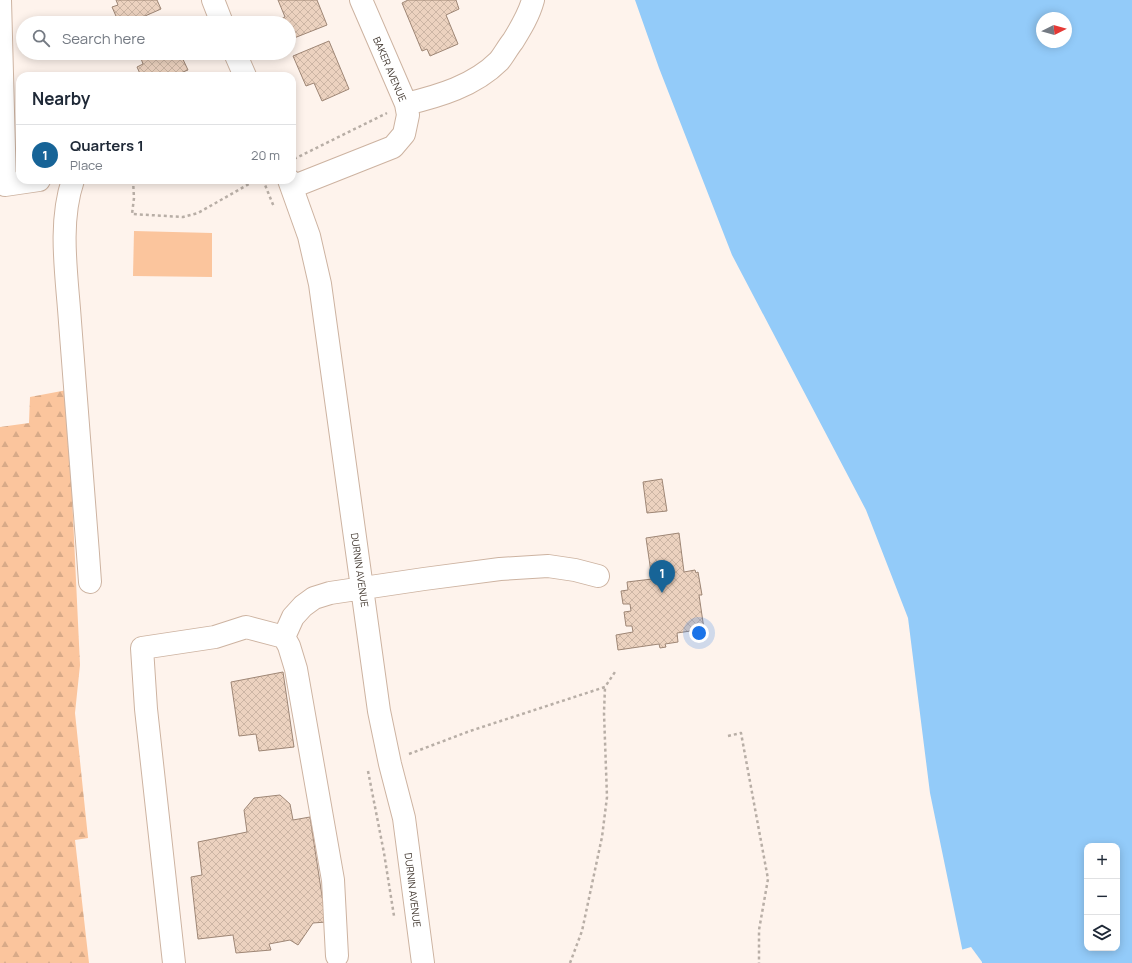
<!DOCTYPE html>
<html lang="en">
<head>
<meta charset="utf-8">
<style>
	:root { --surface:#fff; --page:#f6f6f7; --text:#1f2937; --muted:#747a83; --line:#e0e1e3; --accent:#176497 }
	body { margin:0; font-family:Manrope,sans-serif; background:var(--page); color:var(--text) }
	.controls { position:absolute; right:12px; bottom:12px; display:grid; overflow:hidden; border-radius:8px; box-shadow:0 2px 10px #0003 }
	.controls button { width:36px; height:36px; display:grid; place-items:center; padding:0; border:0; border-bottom:1px solid var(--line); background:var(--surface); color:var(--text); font:20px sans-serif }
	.compass { position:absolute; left:1036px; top:12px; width:36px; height:36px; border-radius:50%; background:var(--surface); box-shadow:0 2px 10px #0003; rotate:85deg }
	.you { position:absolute; left:699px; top:633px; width:14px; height:14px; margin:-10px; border:3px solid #fff; border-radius:50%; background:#1a73e8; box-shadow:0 0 0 6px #1a73e833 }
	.badge { display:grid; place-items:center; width:26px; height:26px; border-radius:50%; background:var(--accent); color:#fff; font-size:13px; font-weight:700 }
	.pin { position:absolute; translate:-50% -33px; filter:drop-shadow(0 1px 2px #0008) }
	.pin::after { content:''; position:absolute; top:21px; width:14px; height:12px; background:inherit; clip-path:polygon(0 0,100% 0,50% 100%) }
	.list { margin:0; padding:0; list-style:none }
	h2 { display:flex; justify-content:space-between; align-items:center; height:52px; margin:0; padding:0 16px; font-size:17px }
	h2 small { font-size:13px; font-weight:400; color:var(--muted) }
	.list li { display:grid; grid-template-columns:26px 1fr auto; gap:12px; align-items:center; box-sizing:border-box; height:60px; padding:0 16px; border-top:1px solid var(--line) }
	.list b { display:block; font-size:15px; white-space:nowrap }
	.list p { margin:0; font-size:13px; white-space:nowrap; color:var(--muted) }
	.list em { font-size:13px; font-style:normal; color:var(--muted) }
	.icon { flex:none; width:22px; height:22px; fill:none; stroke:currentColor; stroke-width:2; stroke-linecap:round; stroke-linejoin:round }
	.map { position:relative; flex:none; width:1132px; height:963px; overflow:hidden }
	.search { position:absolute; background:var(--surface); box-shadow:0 2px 10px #0003; left:16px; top:16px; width:280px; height:44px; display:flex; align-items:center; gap:10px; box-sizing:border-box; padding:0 14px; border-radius:22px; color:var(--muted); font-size:15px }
	.panel { position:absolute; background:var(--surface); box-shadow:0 2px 10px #0003; left:16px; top:72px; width:280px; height:112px; border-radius:12px }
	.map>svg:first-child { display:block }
</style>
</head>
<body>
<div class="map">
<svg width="1132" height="963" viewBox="0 0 1132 963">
	<defs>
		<pattern id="forest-firs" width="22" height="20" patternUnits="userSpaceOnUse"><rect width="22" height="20" fill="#fbc59d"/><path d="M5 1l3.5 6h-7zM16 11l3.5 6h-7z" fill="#d8aa88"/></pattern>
		<pattern id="building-cross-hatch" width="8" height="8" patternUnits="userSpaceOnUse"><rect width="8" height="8" fill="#ecd2bf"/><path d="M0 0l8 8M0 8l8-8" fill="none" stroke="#ccb5a4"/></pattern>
	</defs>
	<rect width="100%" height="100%" fill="#fef3ec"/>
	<path fill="#fbc59d" d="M134 231 212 233V277L133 276Z"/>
	<path fill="url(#forest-firs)" d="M67 390 80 665 75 713 88 838 75 840 89 963H0V427L29 423 30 397Z"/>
	<path fill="#93cbf9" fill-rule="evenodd" d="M635 0H1132V963H967L963 953 930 793 908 618 866 510 732 255 659 68ZM1042 18H1066V42H1042ZM1087 846H1117V948H1087Z"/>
	<path fill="#fef3ec" d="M971 947 982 962V963H965L961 950Z"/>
	<path fill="url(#building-cross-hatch)" stroke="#9e8675" d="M116 0H157L161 9 129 23H119L112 7 118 5Z
		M278 0H317L327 25 289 40V23H275V22L285 17Z
		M408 0H456L459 9 446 15 458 44 430 56 427 49 422 51 402 3Z
		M329 41 349 89 322 101 314 83 306 86 293 56Z
		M139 53H180L188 70 173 76H141L137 67 143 64Z
		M662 479 667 511 647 513 643 482Z
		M679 533 684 572 695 570 696 573 698 572 702 595H699L704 629 677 633 678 642 665 644 666 647 660 648 659 644 618 650 616 635 633 632 632 626H626L624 612 631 611 630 604H623L621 591 628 590 627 582 652 579 646 538Z
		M283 672 294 747 259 751 256 734 239 736 231 682Z
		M280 795 290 804 293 820 310 817 326 922 313 923 298 945 290 940 269 944 271 950 236 953 233 935 198 939 191 877 202 875 198 842 247 832 244 810 254 798Z"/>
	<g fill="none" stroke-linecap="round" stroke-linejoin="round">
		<defs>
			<path id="minor" d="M0 0 5 185 39 180
				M213 0 222 23
				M235 53 245 76
				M406 104C439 96 474 86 499 61 504 55 508 47 513 41 521 28 529 15 533 0
				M73 180C58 224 67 276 70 322 76 408 84 495 90 582
				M289 180 309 236 320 284 379 711 390 764 404 818 423 963
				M292 187 393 147 404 134 408 115 406 104 361 0
				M284 637 293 617 303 606 314 598 330 593 424 579 500 569 548 566 575 570 598 576
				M174 963 146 709 142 648 215 637 246 627 284 637 289 646 296 669 333 880 337 956"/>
		</defs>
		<use href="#minor" stroke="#cdb3a1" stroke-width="24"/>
		<path stroke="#b8aea6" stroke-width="2.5" stroke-dasharray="3 3" stroke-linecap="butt" d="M294 159 387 113
			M133 180 134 198 132 214 183 217 198 213 256 180
			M263 180 274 207
			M728 736 741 733 768 879 759 930V963
			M409 754 470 731 605 687 615 672
			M368 771 384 853 394 916
			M570 963 582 931 602 837 607 797 604 713 605 687"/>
		<use href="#minor" stroke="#fff" stroke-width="22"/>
	</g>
	<g text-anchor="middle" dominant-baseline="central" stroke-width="3" stroke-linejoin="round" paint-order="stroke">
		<g font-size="10" fill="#423830" stroke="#fff">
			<text transform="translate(390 69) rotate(67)">BAKER AVENUE</text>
			<text transform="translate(360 570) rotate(82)">DURNIN AVENUE</text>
			<text transform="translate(413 890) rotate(83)">DURNIN AVENUE</text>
		</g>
	</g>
</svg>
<div class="controls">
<button>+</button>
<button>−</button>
<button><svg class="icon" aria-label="layers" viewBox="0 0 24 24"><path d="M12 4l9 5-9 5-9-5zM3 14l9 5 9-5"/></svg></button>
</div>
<svg class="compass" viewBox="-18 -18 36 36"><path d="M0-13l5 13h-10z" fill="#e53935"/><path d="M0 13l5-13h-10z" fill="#747a83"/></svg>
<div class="you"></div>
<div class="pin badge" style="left:662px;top:593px">1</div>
<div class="search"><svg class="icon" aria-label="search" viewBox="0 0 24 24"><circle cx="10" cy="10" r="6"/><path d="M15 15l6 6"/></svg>Search here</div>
<section class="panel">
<h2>Nearby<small></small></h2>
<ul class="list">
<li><span class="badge">1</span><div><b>Quarters 1</b><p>Place</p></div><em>20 m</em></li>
</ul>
</section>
</div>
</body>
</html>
